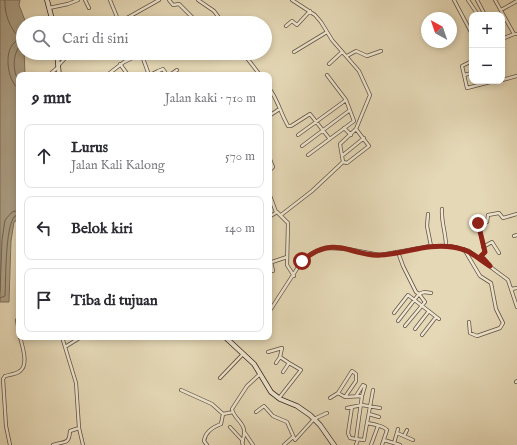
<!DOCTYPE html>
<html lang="id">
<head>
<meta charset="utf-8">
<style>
	:root { --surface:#fff; --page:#f2f2f3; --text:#2b2b33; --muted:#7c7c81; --line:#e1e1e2 }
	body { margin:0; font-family:"IM FELL English",serif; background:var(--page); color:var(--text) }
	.controls { position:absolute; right:12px; top:12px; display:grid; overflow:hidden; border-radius:8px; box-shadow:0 2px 6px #0003 }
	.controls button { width:36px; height:36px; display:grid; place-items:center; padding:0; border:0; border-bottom:1px solid var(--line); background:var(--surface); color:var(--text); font:20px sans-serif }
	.compass { position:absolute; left:421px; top:12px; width:36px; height:36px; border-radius:50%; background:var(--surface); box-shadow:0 2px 6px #0003; rotate:320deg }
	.stop { position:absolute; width:12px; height:12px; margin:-9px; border:3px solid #8f2418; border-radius:50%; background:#fff }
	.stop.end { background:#8f2418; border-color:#fff; box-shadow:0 1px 4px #0008 }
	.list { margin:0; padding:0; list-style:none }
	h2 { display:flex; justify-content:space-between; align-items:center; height:52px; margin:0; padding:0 16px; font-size:17px }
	h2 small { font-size:13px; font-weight:400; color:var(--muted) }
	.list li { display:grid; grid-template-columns:26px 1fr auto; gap:12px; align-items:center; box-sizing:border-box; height:64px; margin:0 8px 8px; padding:0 8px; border:1px solid var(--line); border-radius:8px }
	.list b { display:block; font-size:15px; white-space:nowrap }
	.list p { margin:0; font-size:13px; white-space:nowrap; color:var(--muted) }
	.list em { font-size:13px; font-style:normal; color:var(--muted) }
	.icon { flex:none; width:22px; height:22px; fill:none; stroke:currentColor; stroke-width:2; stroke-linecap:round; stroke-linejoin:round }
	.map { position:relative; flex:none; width:517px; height:445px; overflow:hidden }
	.search { position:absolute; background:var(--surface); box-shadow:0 2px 6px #0003; left:16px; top:16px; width:256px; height:44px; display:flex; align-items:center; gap:10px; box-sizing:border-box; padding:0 14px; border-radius:22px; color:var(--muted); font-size:15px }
	.panel { position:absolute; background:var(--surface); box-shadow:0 2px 6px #0003; left:16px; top:72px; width:256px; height:268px; border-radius:8px }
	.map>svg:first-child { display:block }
</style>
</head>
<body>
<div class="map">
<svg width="517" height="445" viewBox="0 0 517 445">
	<rect width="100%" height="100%" fill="#e5d8b6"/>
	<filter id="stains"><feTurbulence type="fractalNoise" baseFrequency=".005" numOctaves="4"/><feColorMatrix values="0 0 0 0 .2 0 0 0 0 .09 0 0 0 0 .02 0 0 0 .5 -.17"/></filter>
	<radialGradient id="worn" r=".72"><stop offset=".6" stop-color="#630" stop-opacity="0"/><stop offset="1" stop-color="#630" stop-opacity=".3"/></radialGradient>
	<path fill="#aa9c82" stroke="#7c6d5a" d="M0 0H20L19 5 26 23H23L25 75H19V219L14 222 11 241 9 302H0Z"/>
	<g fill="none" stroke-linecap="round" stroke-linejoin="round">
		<path stroke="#706250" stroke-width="1" d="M5 0C4 13 10 29 19 37 17 41 13 43 11 47 5 57 8 82 19 89
			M19 81C12 73 12 49 23 44
			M0 292 2 240 5 220 12 212 19 210
			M0 298 5 296C6 280 5 225 15 216L19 215"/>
		<defs>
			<path id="street" d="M85 0 89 8
				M110 0 119 22
				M169 0 173 5 179 4 193 18
				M198 0 214 11 223 23
				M454 0 472 34
				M468 0 478 15
				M477 0 485 15
				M495 0 514 34H517
				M49 8 68 4 78 0
				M501 10 517 1
				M101 20 102 23
				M118 23 159 0
				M286 26 292 21 297 25 310 11
				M502 39 514 34
				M294 52 327 32
				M141 53 149 75
				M243 53 260 75
				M347 56 356 51 367 56 381 51
				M472 61 462 66 467 88 494 81
				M120 64 128 75
				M329 64 342 52
				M58 66 70 53
				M158 71 163 69 167 75
				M49 75 57 68
				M107 75 124 62 141 54
				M150 75 158 71 161 75
				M170 75 177 70
				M327 75 346 100
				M464 75 472 73
				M502 80 517 76
				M269 88C278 100 280 112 288 126H291L310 114 329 138
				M269 116 278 110
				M344 128 351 135
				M298 135 346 100 354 121 308 155
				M302 146 350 110
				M343 155 364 138
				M269 157 273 167 269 171
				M343 162 347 163 369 146 356 129
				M269 193 276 212
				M442 209C441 222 446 233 446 246
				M428 214 427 226 431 246
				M281 215 312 191 343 162 340 144 356 129 370 95 359 71 332 40 321 22 315 15 292 0
				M269 217 277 212 288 223 287 265 294 276
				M514 236 517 235
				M483 247 492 242 499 253
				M464 249 480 276 491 283 496 309 503 323 500 328 477 336 470 333 469 322
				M398 252 403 266 416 292 419 294 424 292 431 293
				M271 262 273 271
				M269 263 287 257
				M488 264 481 256 485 252 478 223 487 222 488 215 499 213 503 218 517 214
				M511 289 517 288
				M269 312 302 261 311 254 326 248 348 249 380 255 431 246H450L469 251 508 280 517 307
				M394 313 408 295 439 319
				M19 317 17 320 19 332
				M398 321 419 294 425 302 405 326
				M415 329 429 311
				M422 335 436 317
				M62 337 76 383 79 428 83 445
				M65 347 81 337
				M268 352 282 348 280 357 289 363
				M276 363 280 357
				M220 378 243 354
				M516 382 517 381
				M181 390 212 404 223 414 233 412
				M356 396 363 385 365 386 362 396
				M345 397 356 381V374L352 371 338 393 345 397 362 396 356 439 364 440 367 423C373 424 384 426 387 430L382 445
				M279 398 301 370 289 363 283 372
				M330 398 338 393
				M352 407 348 433 350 438 356 439
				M347 408 362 405 380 408
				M256 412 264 406 273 416 287 422 295 440 314 419 327 413
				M369 414 379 417
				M367 423 373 390
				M230 427 243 441
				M245 433 253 445
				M397 433 413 440
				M404 436 407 430
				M384 440 400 445
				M394 443 398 429
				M10 445 6 426 3 379 5 376C9 375 17 374 20 371 29 365 22 345 20 337
				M53 445C65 441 69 445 70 431L79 428
				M207 445 204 441C205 432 213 427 221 424L223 414
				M243 445 242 442C250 423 234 421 232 409L247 386 260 374
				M284 445 293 437
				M356 445 358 439
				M371 445 378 426"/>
			<path id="secondary" d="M47 0 53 23
				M57 53 59 75
				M225 337 254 364 271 392 280 399 297 406 310 415 320 425 334 445"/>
		</defs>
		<use href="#street" stroke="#625344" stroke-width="4"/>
		<use href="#secondary" stroke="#36271e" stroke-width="5.5"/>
		<use href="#street" stroke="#eee6d0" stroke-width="2.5"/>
		<use href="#secondary" stroke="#eee6d0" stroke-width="4"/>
	</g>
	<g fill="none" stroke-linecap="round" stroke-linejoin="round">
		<path stroke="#8f2418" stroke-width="5" d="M302 261C309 255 316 250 326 248 344 244 362 257 380 255 404 254 428 243 452 247 472 250 475 257 490 266L481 256 485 252 478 223"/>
	</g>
	<rect width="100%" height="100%" filter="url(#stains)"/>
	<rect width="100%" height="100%" fill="url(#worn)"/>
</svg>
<div class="controls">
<button>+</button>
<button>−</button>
</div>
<svg class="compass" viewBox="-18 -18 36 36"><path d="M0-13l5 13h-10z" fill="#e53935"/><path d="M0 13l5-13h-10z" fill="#7c7c81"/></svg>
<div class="stop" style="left:302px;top:261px"></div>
<div class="stop end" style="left:478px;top:223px"></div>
<div class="search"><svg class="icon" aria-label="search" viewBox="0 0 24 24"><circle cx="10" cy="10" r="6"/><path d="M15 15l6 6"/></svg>Cari di sini</div>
<section class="panel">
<h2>9 mnt<small>Jalan kaki · 710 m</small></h2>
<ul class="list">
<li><svg class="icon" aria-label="ahead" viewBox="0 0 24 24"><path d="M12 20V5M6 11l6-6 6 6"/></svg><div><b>Lurus</b><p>Jalan Kali Kalong</p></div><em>570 m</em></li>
<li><svg class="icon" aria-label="left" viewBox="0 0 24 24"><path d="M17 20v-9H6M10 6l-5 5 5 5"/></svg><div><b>Belok kiri</b></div><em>140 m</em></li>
<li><svg class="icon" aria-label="arrive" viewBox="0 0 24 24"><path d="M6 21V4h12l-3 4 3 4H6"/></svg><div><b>Tiba di tujuan</b></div></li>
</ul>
</section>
</div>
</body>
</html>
